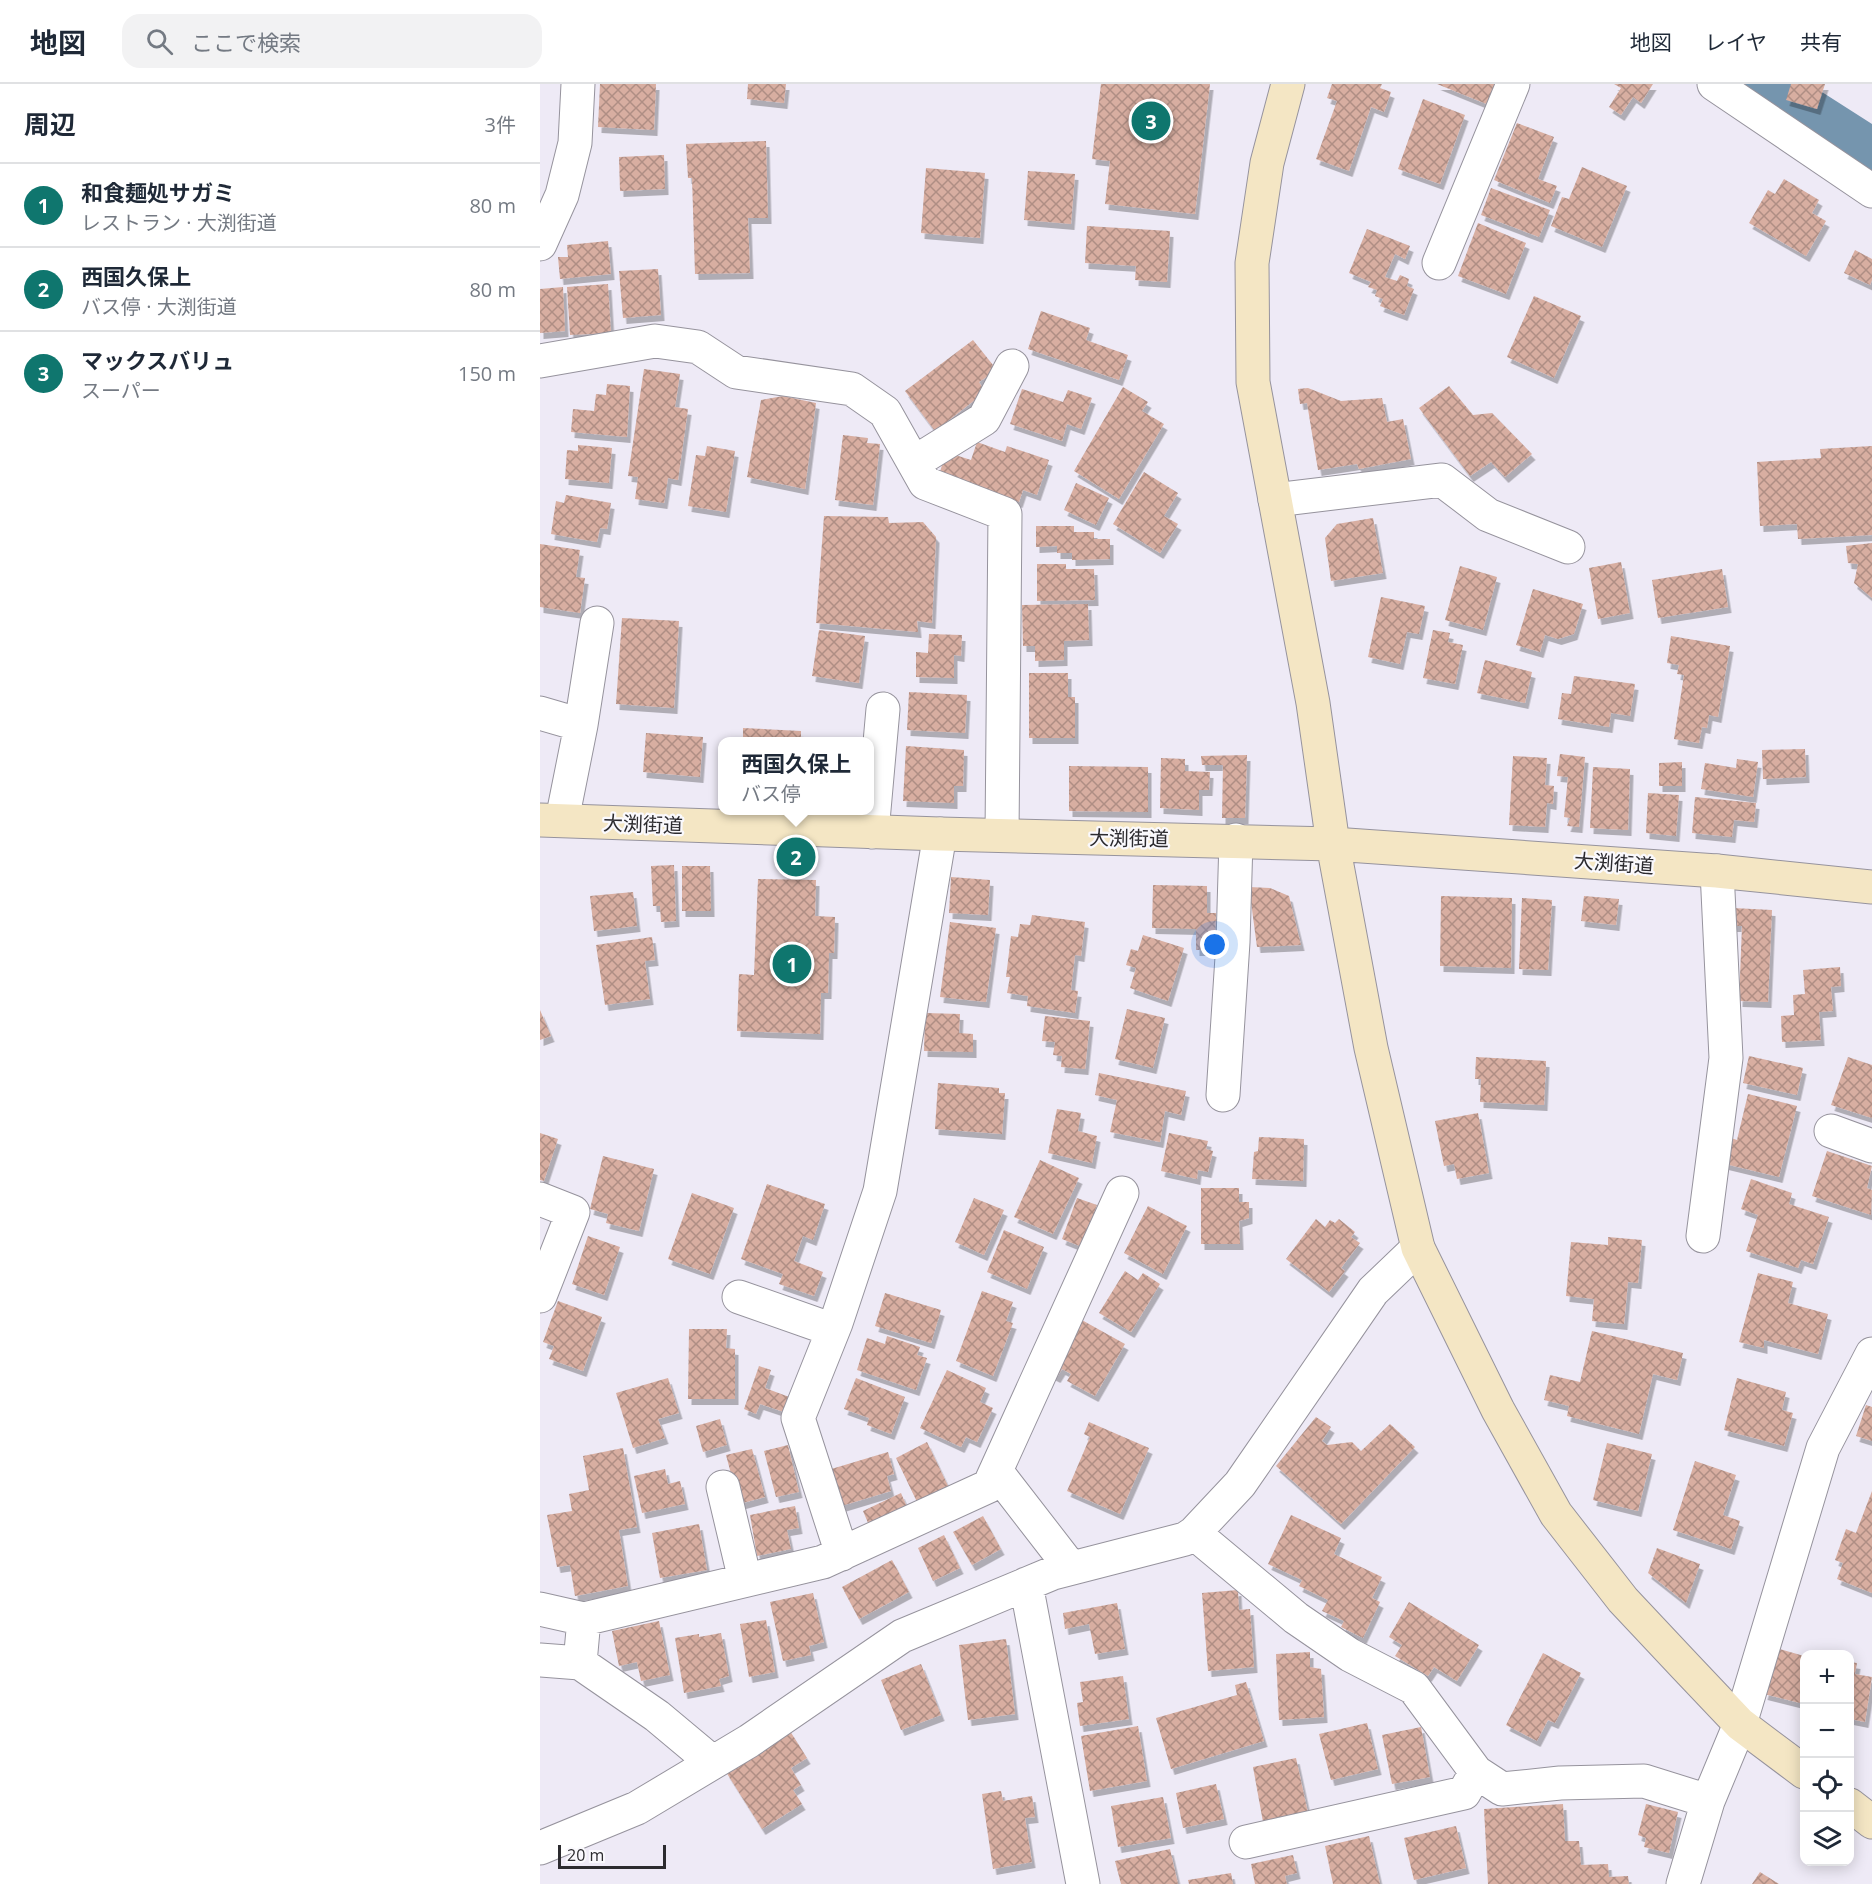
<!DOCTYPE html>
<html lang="ja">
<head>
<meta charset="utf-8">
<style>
	:root { --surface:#fff; --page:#f2f2f3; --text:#1f2937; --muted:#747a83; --line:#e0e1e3; --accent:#0f766e }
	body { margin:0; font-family:"Open Sans","Noto Sans JP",sans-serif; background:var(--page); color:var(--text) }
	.controls { position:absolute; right:18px; bottom:18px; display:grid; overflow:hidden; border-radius:12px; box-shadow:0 3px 15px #0003 }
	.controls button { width:54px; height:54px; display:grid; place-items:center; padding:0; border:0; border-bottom:2px solid var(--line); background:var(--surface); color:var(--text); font:30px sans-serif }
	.scale { position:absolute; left:18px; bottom:15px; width:108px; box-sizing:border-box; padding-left:6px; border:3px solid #2c2b2f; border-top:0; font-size:16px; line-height:21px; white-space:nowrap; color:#2c2b2f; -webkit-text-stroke:4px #faf9fd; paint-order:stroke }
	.you { position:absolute; left:675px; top:861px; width:21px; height:21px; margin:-15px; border:4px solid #fff; border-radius:50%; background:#1a73e8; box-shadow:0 0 0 9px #1a73e833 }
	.badge { display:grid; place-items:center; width:39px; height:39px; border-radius:50%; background:var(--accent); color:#fff; font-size:20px; font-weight:700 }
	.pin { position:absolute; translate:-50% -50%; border:3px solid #fff; box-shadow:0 2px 6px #0006 }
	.popup { position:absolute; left:178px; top:653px; width:156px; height:78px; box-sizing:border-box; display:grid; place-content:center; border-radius:12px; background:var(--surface); filter:drop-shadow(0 2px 4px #0005); font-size:20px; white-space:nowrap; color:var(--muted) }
	.popup b { font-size:22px; color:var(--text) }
	.popup::after { content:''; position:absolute; left:50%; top:100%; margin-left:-12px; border:12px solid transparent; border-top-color:var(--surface) }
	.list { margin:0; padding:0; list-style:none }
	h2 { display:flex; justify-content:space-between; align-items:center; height:78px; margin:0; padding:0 24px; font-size:26px }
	h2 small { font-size:20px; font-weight:400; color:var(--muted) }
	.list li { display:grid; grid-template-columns:39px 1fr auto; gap:18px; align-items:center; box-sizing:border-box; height:84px; padding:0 24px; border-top:2px solid var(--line) }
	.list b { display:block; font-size:22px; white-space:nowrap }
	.list p { margin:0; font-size:20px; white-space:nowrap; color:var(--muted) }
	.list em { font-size:20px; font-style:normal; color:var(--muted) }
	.icon { flex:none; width:33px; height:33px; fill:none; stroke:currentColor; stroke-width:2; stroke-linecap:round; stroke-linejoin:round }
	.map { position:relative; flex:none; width:1332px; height:1800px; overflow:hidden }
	header { display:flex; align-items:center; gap:36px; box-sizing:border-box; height:84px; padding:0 30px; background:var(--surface); border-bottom:2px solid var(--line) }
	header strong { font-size:28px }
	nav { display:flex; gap:33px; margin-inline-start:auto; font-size:21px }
	.search { width:420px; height:54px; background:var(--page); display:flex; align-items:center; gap:15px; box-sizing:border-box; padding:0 21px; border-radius:18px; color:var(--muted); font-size:22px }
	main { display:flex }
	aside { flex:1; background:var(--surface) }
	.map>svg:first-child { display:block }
</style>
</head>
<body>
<header>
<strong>地図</strong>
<div class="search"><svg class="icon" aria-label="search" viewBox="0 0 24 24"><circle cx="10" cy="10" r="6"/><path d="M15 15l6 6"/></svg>ここで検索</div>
<nav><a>地図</a><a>レイヤ</a><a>共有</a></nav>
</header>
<main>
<aside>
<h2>周辺<small>3件</small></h2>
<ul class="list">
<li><span class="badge">1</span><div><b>和食麺処サガミ</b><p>レストラン · 大渕街道</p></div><em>80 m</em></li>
<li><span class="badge">2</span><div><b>西国久保上</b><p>バス停 · 大渕街道</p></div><em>80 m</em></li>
<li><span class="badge">3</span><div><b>マックスバリュ</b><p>スーパー</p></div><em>150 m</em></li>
</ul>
</aside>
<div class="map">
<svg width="1332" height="1800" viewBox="0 0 1332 1800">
	<defs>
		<pattern id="building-cross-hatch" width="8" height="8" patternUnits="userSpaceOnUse" patternTransform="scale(1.5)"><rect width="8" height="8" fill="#d8aea1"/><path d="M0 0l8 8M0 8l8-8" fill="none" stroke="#af8e84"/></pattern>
		<filter id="shadow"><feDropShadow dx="3.5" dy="6" stdDeviation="0" flood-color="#0004"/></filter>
	</defs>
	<rect width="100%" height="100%" fill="#eeeaf6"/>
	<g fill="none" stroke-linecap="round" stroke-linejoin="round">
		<path stroke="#7595ae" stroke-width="64" d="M1210 0 1332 78"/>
	</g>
	<path fill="url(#building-cross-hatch)" filter="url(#shadow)" d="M60 0H116L114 46 58 43Z
		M208 0H246L244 19 207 15Z
		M561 0H670L655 130 565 120 570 77 552 75Z
		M792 0H842L840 4 851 8 844 28 831 23 809 87 776 75 797 17 787 14Z
		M897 0H957L949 21Z
		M1074 0H1113L1101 19 1093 13 1081 31 1069 23 1081 4Z
		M1251 0H1285L1277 25 1246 16Z
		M883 15 925 31 900 100 858 85Z
		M977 39 1014 53 998 95 1017 102 1010 119 954 96Z
		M226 57 228 134H208L210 189 155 190 152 94H148L146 60Z
		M124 71 125 105 80 107 79 73Z
		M1042 83 1087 102 1062 163 1011 142 1022 113 1029 115Z
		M386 84 445 89 440 154 381 149Z
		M488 87 535 90 531 140 484 136Z
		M1244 95 1279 116 1272 129 1286 137 1266 172 1209 139 1228 106 1235 110Z
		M951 104 1010 126 999 153 941 131Z
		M938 139 986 159 966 210 918 192Z
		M547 142 630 147 627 198 595 196 596 182 545 179Z
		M827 145 870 162 865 175 855 170 845 193 857 197 860 191 869 195 867 202 874 205 864 231 840 222 843 215 835 212 837 206 828 203 831 198 809 189Z
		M68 157 71 190 20 195 18 173H28L27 161Z
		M1315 166 1332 175V196L1330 201 1304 189Z
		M118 185 121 231 83 234 79 187Z
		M68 200 71 249 30 251 27 203Z
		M23 203 25 247 0 249V205Z
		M994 212 1041 232 1014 294 967 273Z
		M501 227 550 244 546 256 588 271 579 296 488 265Z
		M433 256 457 286 439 298 445 308 395 347 365 307Z
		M104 285 140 290 135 323 148 325 138 396 128 394 124 419 95 415 98 393 88 392Z
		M67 300 90 302 87 353 31 348 33 325 54 327 56 310 66 311Z
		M909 302 933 331 952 329 992 370 965 393 951 378 930 392 879 324Z
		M583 303 608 318 602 327 624 340 579 415 534 387Z
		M768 304 801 317 842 314 847 338 863 335 871 375 819 385 817 380 778 386 767 319 760 320 758 305Z
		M482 305 523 318 528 306 552 314 541 345 527 340 522 357 470 340Z
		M243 312 276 319 265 405 207 393 221 316Z
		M303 351 328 354 327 359 340 360 333 421 295 416Z
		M437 358 465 368 467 362 509 376 497 411 483 406 479 418 399 391 406 368 431 376Z
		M38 361 72 364 69 399 25 395 27 366 38 367Z
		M167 362 195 367 186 428 148 422 156 371 165 372Z
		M1332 362V451L1258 455 1257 440 1220 442 1217 378 1281 374 1280 365Z
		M604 388 638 409 624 432 638 440 620 469 573 440Z
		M536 399 569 414 556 441 524 426Z
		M26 411 71 419 67 445 60 444 57 458 11 450 16 417 24 419Z
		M284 432 348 433 349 439 383 438 396 453 392 539 377 537 378 548 276 539Z
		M833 434 843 489 791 497 785 454 797 440Z
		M496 442H534V448H554V455H570V475L532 476V469H517V462L496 463Z
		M1332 459V514L1314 499 1318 480 1308 479 1306 462Z
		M0 460 40 466 36 493 45 494 40 529 0 523Z
		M1081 478 1090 529 1058 535 1049 484Z
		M497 480H526V485H554L555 516 497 517Z
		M920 482 957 493 943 546 905 536Z
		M1182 485 1188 523 1118 534 1112 496Z
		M993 505 1043 520 1034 550 1018 555 1005 551 1000 568 976 561Z
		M841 513 885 522 879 550 867 548 860 580 828 573Z
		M548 520 549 556 524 557V576L495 577V562H483L482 521Z
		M82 534 139 537 134 624 76 620Z
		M279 546 325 552 319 599 272 592Z
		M893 546 910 549 908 558 923 561 915 600 883 594Z
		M389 550 422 551 421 572 414 571V594L376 593V568L388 569Z
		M1131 552 1190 562 1178 633 1169 631 1167 644 1162 643 1159 659 1134 655 1144 591 1137 590 1139 581 1127 579Z
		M945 576 992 588 985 619 937 609Z
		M489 589H528V613H535V654H489Z
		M1034 592 1095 600 1090 632 1071 629 1069 643 1018 635 1022 609 1031 610Z
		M369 608 427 611 425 649 367 646Z
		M203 644 261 647V658H203Z
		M106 649 163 653 160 693 103 688Z
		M366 662 424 666 423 702H414V719L363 717Z
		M1265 665 1266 693 1223 695 1222 666Z
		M1020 670 1045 673 1039 743 1027 742 1030 734 1024 733 1028 693 1017 692Z
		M707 671 705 734H682L683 681H662L661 672Z
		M973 672 1007 674 1005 701 1014 702 1013 720 1007 719 1005 743 969 741Z
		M621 674 645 675V687L670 688 669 706H659V726L620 724Z
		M1197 675 1218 678 1213 713 1161 705 1165 679 1196 684Z
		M1142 678V702H1119V679Z
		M529 682 608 683V728L529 727Z
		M1053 683 1090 685 1088 746 1050 744Z
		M1108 709 1139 711 1136 752 1106 749Z
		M1155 713 1216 719 1214 738 1194 736 1192 753 1152 749Z
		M134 781 136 837 121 838 120 822H113L111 782Z
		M142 782H170L171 827H142Z
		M411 793 450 796 448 831 409 829Z
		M218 795 276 796 275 832 295 833 294 869H289L288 909H281L280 950 197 947 199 890 214 891Z
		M613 801 667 802V829H676L675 866H656V845L612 844Z
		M709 803 730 804 749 812 761 861 717 863Z
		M93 808 97 842 54 847 50 812Z
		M901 812 972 814 971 884 900 882Z
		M1044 812 1079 815 1076 841 1041 837Z
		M982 814 1012 816 1008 886 979 885Z
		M1193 824 1232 826 1228 918 1199 917 1202 842H1193Z
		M492 831 545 838 541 872 535 871 531 906 538 907 535 929 487 922 488 912 467 909 470 893H466L471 852 478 853 480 840 490 841Z
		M410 838 456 844 446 918 400 913Z
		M603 851 644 864 628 917 590 904 596 884 586 881 591 865 598 867Z
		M112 853 115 876 105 877 110 915 65 921 56 861Z
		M1300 883 1301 902 1291 903 1293 927 1279 928 1281 956 1242 958 1241 932 1254 931 1253 911 1265 910 1263 886Z
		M587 925 625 934 613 984 575 975Z
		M0 926 11 952 0 956Z
		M385 929 420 930 419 949 433 950V968L384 967Z
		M505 932 550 937 545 985 521 983 522 972 513 971 515 958 502 957Z
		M1209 972 1263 984 1257 1011 1203 999Z
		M936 973 1006 977 1004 1021 940 1018 941 995H935Z
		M1308 973 1332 981V1034L1291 1021Z
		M559 989 646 1007 641 1031 625 1027 620 1058 570 1048 577 1016 555 1011Z
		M398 999 459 1004V1009H465L462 1050 395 1045Z
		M1208 1010 1257 1022 1239 1093 1181 1079 1188 1053 1197 1056Z
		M517 1025 541 1029 538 1047 557 1052 552 1079 508 1069Z
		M938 1029 949 1089 917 1095 914 1080 904 1082 895 1037Z
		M0 1049 18 1055 4 1097 0 1096Z
		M629 1049 668 1057 666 1065 673 1067 668 1088 658 1086 657 1095 621 1087Z
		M719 1053 764 1055 763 1097 712 1095 714 1068 718 1067Z
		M1287 1067 1332 1082 1327 1104 1332 1106 1331 1131 1272 1112Z
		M63 1072 114 1085 99 1147 66 1139 68 1130 50 1125Z
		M500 1076 539 1094 513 1150 474 1133Z
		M1211 1095 1252 1109 1249 1120 1289 1133 1273 1180 1261 1176 1258 1184 1206 1167 1218 1131 1201 1125Z
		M227 1100 285 1120 273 1156 263 1152 254 1177 283 1188 274 1212 239 1200 243 1190 201 1175Z
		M661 1104H699V1118H709V1134L699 1137 700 1160H661Z
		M152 1109 194 1124 170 1190 128 1175Z
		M434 1114 464 1126 444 1171 415 1158Z
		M537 1114 557 1121 542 1163 522 1155Z
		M608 1122 647 1142 623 1190 584 1169Z
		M776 1135 785 1143 790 1136 795 1139 799 1135 815 1148 811 1153 820 1159 801 1184 805 1187 789 1208 746 1175Z
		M464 1146 504 1163 487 1205 447 1188Z
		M48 1152 80 1163 64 1211 32 1200Z
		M1068 1153 1102 1156 1098 1199 1088 1198 1084 1240 1052 1237 1054 1215 1026 1212 1031 1158 1068 1161Z
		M585 1187 598 1196 603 1189 620 1200 591 1248 559 1229Z
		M1218 1189 1253 1198 1248 1219 1288 1230 1278 1270 1224 1256V1264L1199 1258Z
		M442 1207 473 1218 466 1237 473 1239 453 1292 416 1277Z
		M345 1209 401 1226 391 1259 335 1242Z
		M18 1217 62 1233 43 1287 9 1275 14 1262 3 1258Z
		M540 1235 585 1260 555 1312 527 1297 531 1290 522 1285 517 1293 507 1288Z
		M149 1245H187L186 1264 195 1265V1315H148Z
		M1052 1247 1143 1269 1137 1296 1113 1290 1099 1350 1027 1332 1029 1322 1004 1316 1010 1291 1040 1298Z
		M347 1252 380 1263 377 1271 387 1274 376 1306 317 1286 327 1254 345 1260Z
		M219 1282 231 1286 225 1304 252 1314 247 1329 220 1320 216 1330 204 1325Z
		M407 1286 446 1304 440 1318 453 1324 437 1358 426 1353 421 1363 380 1344Z
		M128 1294 139 1329 118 1335 125 1354 93 1364 76 1309Z
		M316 1294 365 1313 351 1350 327 1341 329 1334 304 1325Z
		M1197 1294 1246 1308 1242 1326 1253 1329 1244 1362 1184 1346Z
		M1326 1321 1332 1323V1357L1316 1352Z
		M776 1333 791 1343 782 1357 787 1361 812 1358 821 1367 850 1340 875 1363 801 1440 736 1382Z
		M180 1335 187 1361 163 1368 156 1342Z
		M549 1338 609 1364 580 1430 527 1407 550 1353 544 1350Z
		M387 1358 409 1404 378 1420 356 1374Z
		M1067 1359 1112 1370 1098 1427 1053 1416Z
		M248 1361 259 1408 236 1413 224 1367Z
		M83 1364 97 1443 79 1446 88 1502 35 1512 30 1481 17 1483 7 1431 32 1427 29 1410 49 1406 43 1372Z
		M212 1365 225 1413 199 1420 186 1371Z
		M348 1368 354 1390 347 1392 351 1407 298 1423 288 1386Z
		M1155 1377 1196 1391 1183 1431 1200 1437 1191 1465 1133 1446Z
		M125 1385 128 1400 140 1397 145 1420 102 1429 94 1392Z
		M1332 1407V1509L1297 1495 1303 1479 1295 1476 1306 1445 1316 1449Z
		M361 1409 369 1428 331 1446 323 1427Z
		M255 1422 259 1444 247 1446 251 1465 217 1472 210 1431Z
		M751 1431 801 1454 794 1470 842 1493 832 1514 840 1518 823 1554 801 1543 804 1537 782 1527 788 1516 759 1502 762 1496 728 1480Z
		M443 1432 461 1465 432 1481 413 1448Z
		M159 1440 167 1486 120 1494 112 1449Z
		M404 1451 420 1484 393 1497 378 1464Z
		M1117 1464 1160 1480 1146 1519 1108 1489Z
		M352 1476 369 1508 319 1535 302 1503Z
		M698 1506 699 1526 710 1525 714 1583 668 1587 662 1509Z
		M273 1509 284 1558 269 1562 271 1571 243 1577 230 1518Z
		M869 1518 939 1561 917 1597 894 1583 888 1592 855 1572 862 1561 849 1553Z
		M577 1519 585 1565 555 1570 549 1540 525 1545 523 1529Z
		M226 1536 235 1588 209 1593 200 1540Z
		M119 1537 130 1591 101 1597 97 1578 79 1582 72 1547Z
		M181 1549 189 1592 179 1595 181 1602 144 1609 135 1554 159 1550V1553Z
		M466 1555 475 1630 428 1636 419 1561Z
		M1236 1564 1264 1572V1620L1224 1610Z
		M770 1568V1583L781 1585 784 1633 739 1636 736 1570Z
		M1003 1569 1041 1589 1015 1639 1008 1636 997 1657 966 1641Z
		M1310 1578 1317 1579 1315 1590 1332 1593 1325 1638 1310 1635Z
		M381 1580 401 1631 361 1646 341 1596Z
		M583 1592 589 1635 540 1642 537 1619 543 1618 540 1598Z
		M706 1598 724 1657 631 1685 616 1634 697 1611 695 1601Z
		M827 1639 838 1685 791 1696 779 1650Z
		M598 1642 607 1697 550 1707 541 1652Z
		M881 1643 890 1693 852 1700 842 1651Z
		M250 1647 267 1674 251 1684 261 1701 253 1706 262 1720 222 1745 186 1688Z
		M756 1674 768 1729 723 1738 713 1683Z
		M676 1700 684 1735 643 1744 636 1709Z
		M461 1707 463 1717 492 1712 495 1733 485 1734 492 1778 453 1785 442 1710Z
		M623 1713 631 1754 578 1763 571 1722Z
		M1023 1720 1025 1757H1039L1041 1781 1068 1780 1069 1793 1088 1792 1089 1800H948L944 1725Z
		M1106 1720 1138 1728 1129 1769 1104 1763 1106 1754 1098 1751Z
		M916 1742 926 1784 874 1796 864 1754Z
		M829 1752 840 1800H793L785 1762Z
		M630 1765 638 1800H581L575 1777Z
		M753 1771 757 1789 745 1792 747 1800H715L711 1780Z
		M1220 1788 1239 1800H1212Z
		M691 1789 693 1800H649L648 1796Z"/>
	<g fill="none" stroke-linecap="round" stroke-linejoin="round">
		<defs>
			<path id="street" d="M1174 0 1332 107
				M0 160 22 111 35 59 38 0
				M899 179 973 0
				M0 277 115 257 158 263 196 288 312 305 345 328 385 399 465 430 462 751
				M375 378 444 335 472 282
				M735 416 902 396 948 431 1028 463
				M0 629 41 641 22 736
				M41 641 57 539
				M332 748 343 625
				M683 1011 693 858 696 756
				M1291 1047 1332 1062
				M0 1115 33 1128 0 1212
				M1163 1152 1186 974 1177 787
				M199 1213 293 1246
				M456 1387 531 1484
				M183 1403 205 1496
				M654 1449 756 1534 810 1571 874 1604 936 1688 962 1705 1020 1699 1104 1697 1168 1717
				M302 1470 258 1334 296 1239 340 1107 400 750
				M486 1500 543 1800
				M0 1525 44 1535 283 1478 449 1402 582 1109
				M44 1535 40 1579 117 1632 172 1678
				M0 1576 40 1579
				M706 1758 924 1709 936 1688
				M0 1764 97 1724 209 1657 362 1552 513 1489 645 1455 654 1449 700 1400 833 1207 878 1164
				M1143 1800 1168 1717 1200 1640 1283 1364 1332 1270"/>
			<path id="secondary" d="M748 0 727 79 712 179 713 298 773 619 793 760 831 964 878 1164 958 1326 1016 1430 1083 1516 1145 1582 1200 1640 1264 1688
				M0 736 400 750 793 760 1177 787 1332 803
				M1310 1721 1332 1738"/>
		</defs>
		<use href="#street" stroke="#96939d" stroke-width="35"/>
		<use href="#secondary" stroke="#96939d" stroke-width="35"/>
		<use href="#street" stroke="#fff" stroke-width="33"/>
		<use href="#secondary" stroke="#f4e6c4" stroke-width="33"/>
	</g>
	<g text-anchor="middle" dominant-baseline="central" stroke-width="4.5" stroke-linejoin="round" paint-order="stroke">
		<g font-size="20" fill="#2c2b2f" stroke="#faf9fd">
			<text transform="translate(103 740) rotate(2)">大渕街道</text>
			<text transform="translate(589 754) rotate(1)">大渕街道</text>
			<text transform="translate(1074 779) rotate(4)">大渕街道</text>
		</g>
	</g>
</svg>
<div class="controls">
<button>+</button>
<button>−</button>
<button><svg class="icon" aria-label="locate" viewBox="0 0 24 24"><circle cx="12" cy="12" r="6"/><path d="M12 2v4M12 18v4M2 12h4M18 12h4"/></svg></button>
<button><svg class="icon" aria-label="layers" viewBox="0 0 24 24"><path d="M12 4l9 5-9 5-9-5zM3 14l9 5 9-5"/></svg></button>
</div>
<div class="scale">20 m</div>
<div class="you"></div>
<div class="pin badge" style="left:252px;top:880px">1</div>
<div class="pin badge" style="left:256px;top:773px">2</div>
<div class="popup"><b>西国久保上</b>バス停</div>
<div class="pin badge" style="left:611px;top:37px">3</div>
</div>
</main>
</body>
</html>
